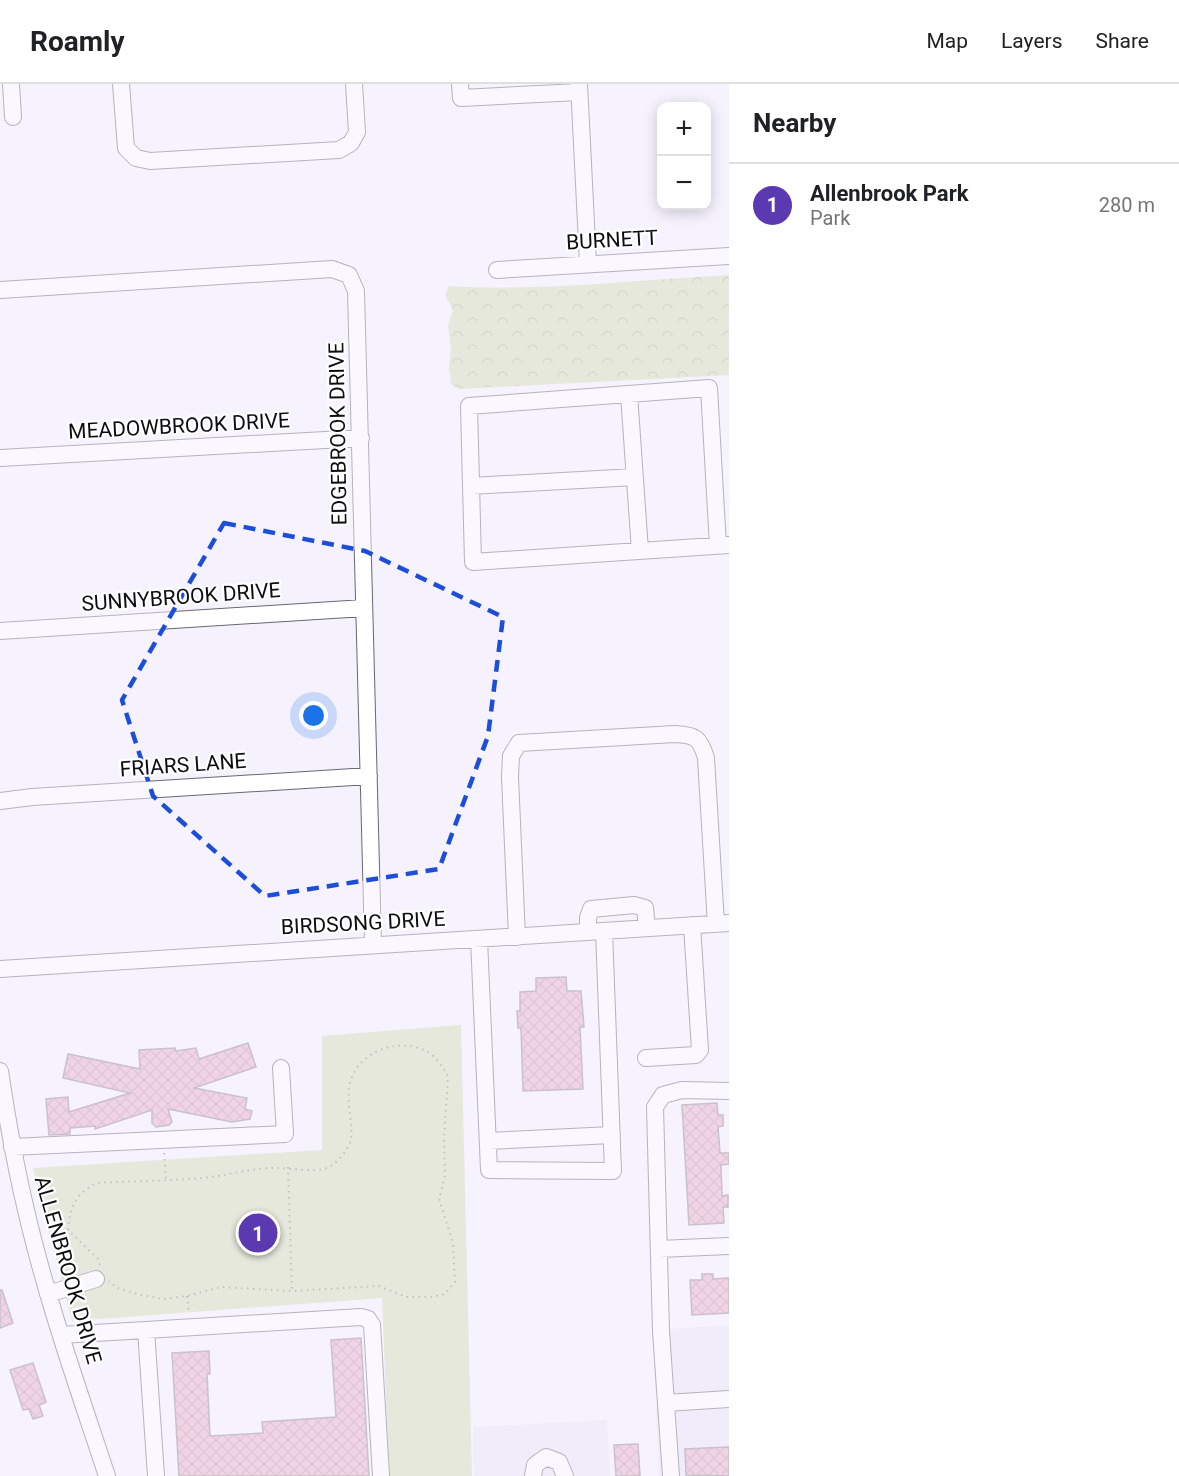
<!DOCTYPE html>
<html lang="en">
<head>
<meta charset="utf-8">
<style>
	:root { --surface:#fff; --page:#f2f2f2; --text:#202124; --muted:#757577; --line:#e0e0e0; --accent:#5a39b1 }
	body { margin:0; font-family:Roboto,sans-serif; background:var(--page); color:var(--text) }
	.controls { position:absolute; right:18px; top:18px; display:grid; overflow:hidden; border-radius:12px; box-shadow:0 3px 15px #0003 }
	.controls button { width:54px; height:54px; display:grid; place-items:center; padding:0; border:0; border-bottom:2px solid var(--line); background:var(--surface); color:var(--text); font:30px sans-serif }
	.you { position:absolute; left:314px; top:632px; width:21px; height:21px; margin:-15px; border:4px solid #fff; border-radius:50%; background:#1a73e8; box-shadow:0 0 0 9px #1a73e833 }
	.badge { display:grid; place-items:center; width:39px; height:39px; border-radius:50%; background:var(--accent); color:#fff; font-size:20px; font-weight:700 }
	.pin { position:absolute; translate:-50% -50%; border:3px solid #fff; box-shadow:0 2px 6px #0006 }
	.list { margin:0; padding:0; list-style:none }
	h2 { display:flex; justify-content:space-between; align-items:center; height:78px; margin:0; padding:0 24px; font-size:26px }
	h2 small { font-size:20px; font-weight:400; color:var(--muted) }
	.list li { display:grid; grid-template-columns:39px 1fr auto; gap:18px; align-items:center; box-sizing:border-box; height:84px; padding:0 24px; border-top:2px solid var(--line) }
	.list b { display:block; font-size:22px; white-space:nowrap }
	.list p { margin:0; font-size:20px; white-space:nowrap; color:var(--muted) }
	.list em { font-size:20px; font-style:normal; color:var(--muted) }
	.map { position:relative; flex:none; width:729px; height:1392px; overflow:hidden }
	header { display:flex; align-items:center; gap:36px; box-sizing:border-box; height:84px; padding:0 30px; background:var(--surface); border-bottom:2px solid var(--line) }
	header strong { font-size:28px }
	nav { display:flex; gap:33px; margin-inline-start:auto; font-size:21px }
	main { display:flex }
	aside { flex:1; background:var(--surface) }
	.map>svg:first-child { display:block }
</style>
</head>
<body>
<header>
<strong>Roamly</strong>
<nav><a>Map</a><a>Layers</a><a>Share</a></nav>
</header>
<main>
<div class="map">
<svg width="729" height="1392" viewBox="0 0 729 1392">
	<defs>
		<pattern id="forest-crowns" width="20" height="18" patternUnits="userSpaceOnUse" patternTransform="scale(1.5)"><rect width="20" height="18" fill="#d2dcb4"/><path d="M2 6a3 3 0 1 1 6 0M12 15a3 3 0 1 1 6 0" fill="none" stroke="#b3bc9a"/></pattern>
		<pattern id="building-cross-hatch" width="8" height="8" patternUnits="userSpaceOnUse" patternTransform="scale(1.5)"><rect width="8" height="8" fill="#eaaec9"/><path d="M0 0l8 8M0 8l8-8" fill="none" stroke="#c894ac"/></pattern>
	</defs>
	<rect width="100%" height="100%" fill="#f5f2fe"/>
	<path fill="#e9e5f7" d="M729 1241V1308L656 1312 652 1246Z
		M729 1319V1392H659L656 1323Z
		M607 1336 610 1392H474L473 1343Z"/>
	<path fill="#d2dcb4" d="M461 941 472 1392H389L382 1214 72 1237 33 1084 322 1066V952Z"/>
	<path fill="url(#forest-crowns)" d="M729 191V291L459 305 451 300 449 283 451 267 448 241 453 226 446 213 448 202C541 208 635 196 729 191Z"/>
	<path fill="url(#building-cross-hatch)" stroke="#93878c" stroke-width="1.5" d="M566 893 567 907H581L584 943H580L583 1005 523 1007 521 944H518L517 927H520V908L536 907V894Z
		M248 959 256 983 194 1004 247 1014 245 1025 252 1027 250 1035 232 1038 168 1025 172 1038 169 1041 156 1043 152 1039V1026L95 1045V1042L70 1044V1050L49 1051 46 1015 68 1013 69 1028 130 1009 63 994 68 970 140 985 139 966 175 964 176 967 196 964 199 975Z
		M717 1019 718 1031H723V1042L718 1043 720 1069H729V1080L721 1081 722 1112 728 1111V1123H723L724 1139 689 1141 682 1021Z
		M702 1190H713V1195L729 1194V1229L692 1231 690 1196H702Z
		M0 1206H2L13 1239 0 1244Z
		M361 1254 369 1392H179L172 1269 209 1267 210 1290H207L210 1352 263 1349 262 1338 336 1333 331 1256Z
		M33 1279 46 1318 39 1321 43 1332 33 1335 29 1325 23 1326 10 1286Z
		M638 1360 640 1392H616L614 1361Z
		M729 1363V1392L686 1391 685 1365Z"/>
	<g fill="none" stroke-linecap="round" stroke-linejoin="round">
		<defs>
			<path id="minor" d="M11 0 13 33
				M121 0 126 64 136 74 150 77 339 66 351 59 357 48 354 0
				M460 0 461 14 579 8
				M579 0 588 179
				M497 186 729 172
				M0 206 332 185 349 191 356 207 373 860
				M629 310 640 467
				M0 374 361 354
				M471 402 635 393
				M718 462 709 304 469 322 473 478 729 461
				M0 547 364 524
				M0 717 32 713 369 692
				M588 848V834L591 825 634 821 645 824 647 844
				M517 853 510 693 511 672 519 659 675 650C696 651 700 654 706 674L716 840
				M479 855 489 1086 613 1087 604 847
				M0 885 729 839
				M646 974 696 971 700 966 692 841
				M0 987C7 1034 15 1080 26 1126 47 1217 78 1304 107 1392
				M488 1057 612 1051
				M12 1063 285 1050 281 984
				M659 1165 729 1162
				M48 1210 96 1195
				M146 1246 361 1233 368 1235 372 1241 381 1392
				M61 1251 146 1246 156 1392
				M666 1319 729 1315
				M533 1392 535 1381 546 1373 559 1378 565 1392
				M671 1392 661 1247 655 1023 663 1011 682 1006 729 1007"/>
		</defs>
		<use href="#minor" stroke="#696771" stroke-width="18"/>
		<path stroke="#85838b" stroke-width="2" stroke-dasharray="1.5 4.5" stroke-linecap="butt" d="M164 1069 166 1096
			M288 1083 292 1206
			M100 1181 98 1175 68 1146C70 1124 75 1109 97 1099 132 1097 167 1097 202 1094 225 1092 247 1085 270 1084 287 1083 315 1090 329 1083 338 1078 346 1068 350 1059 355 1044 345 1017 350 999 358 967 399 952 428 968 436 973 443 984 448 992L444 1054 445 1092 439 1115 453 1159 455 1198 445 1210 432 1213H406L379 1202 292 1207 221 1203 187 1212 163 1215 137 1210 117 1204 109 1197
			M187 1212 189 1230"/>
		<use href="#minor" stroke="#fff" stroke-width="16"/>
	</g>
	<path d="M0 0H729V1392H0ZM224 439 365 467 503 533 488 652 439 785 265 812 153 712 122 616Z" fill="#f5f2fe" fill-opacity=".55" fill-rule="evenodd"/>
	<path fill="none" stroke="#1d4ed8" stroke-width="4.5" stroke-dasharray="12 8" stroke-linejoin="round" d="M224 439 365 467 503 533 488 652 439 785 265 812 153 712 122 616Z"/>
	<g text-anchor="middle" dominant-baseline="central" stroke-width="4.5" stroke-linejoin="round" paint-order="stroke">
		<g font-size="21" fill="#0e0d11" stroke="#fff">
			<text transform="translate(612 156) rotate(-3)">BURNETT</text>
			<text transform="translate(179 342) rotate(-3)">MEADOWBROOK DRIVE</text>
			<text transform="translate(338 350) rotate(-91)">EDGEBROOK DRIVE</text>
			<text transform="translate(181 513) rotate(-4)">SUNNYBROOK DRIVE</text>
			<text transform="translate(183 681) rotate(-4)">FRIARS LANE</text>
			<text transform="translate(363 839) rotate(-3)">BIRDSONG DRIVE</text>
			<text transform="translate(68 1186) rotate(74)">ALLENBROOK DRIVE</text>
		</g>
	</g>
</svg>
<div class="controls">
<button>+</button>
<button>−</button>
</div>
<div class="you"></div>
<div class="pin badge" style="left:258px;top:1149px">1</div>
</div>
<aside>
<h2>Nearby<small></small></h2>
<ul class="list">
<li><span class="badge">1</span><div><b>Allenbrook Park</b><p>Park</p></div><em>280 m</em></li>
</ul>
</aside>
</main>
</body>
</html>
